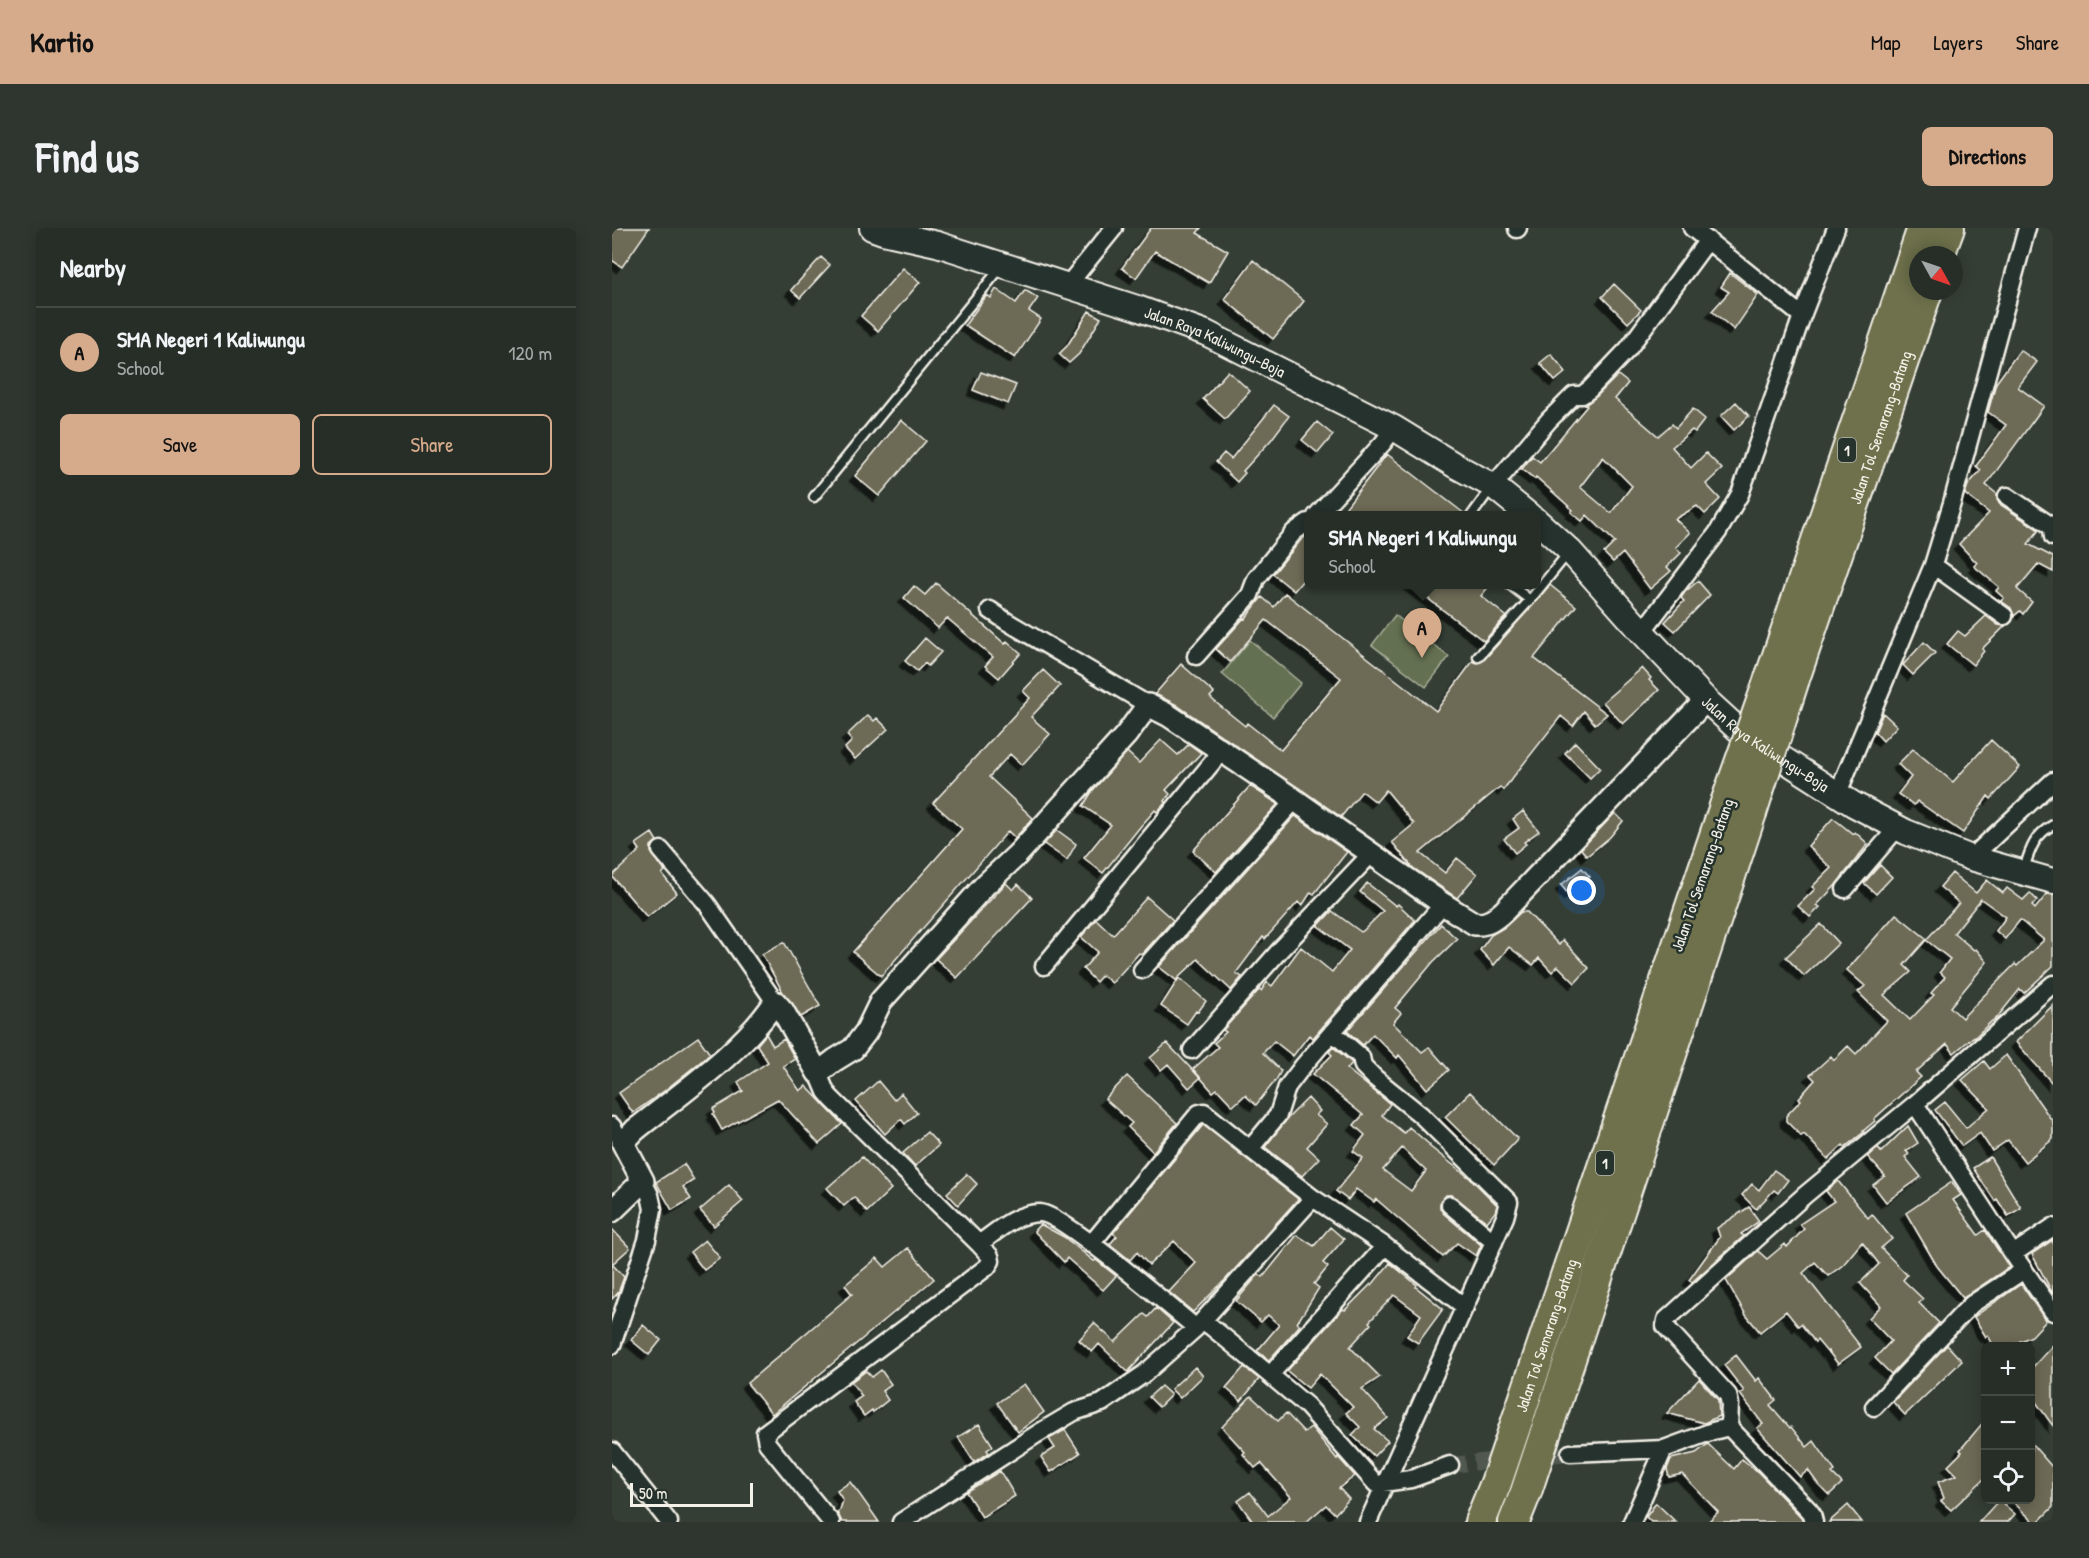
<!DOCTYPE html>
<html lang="en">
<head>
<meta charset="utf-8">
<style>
	:root { --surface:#272e28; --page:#2f3630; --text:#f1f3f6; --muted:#a4a8a8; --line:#434a45; --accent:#d6ab8b }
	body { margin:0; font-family:"Patrick Hand",sans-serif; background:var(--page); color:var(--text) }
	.controls { position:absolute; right:18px; bottom:18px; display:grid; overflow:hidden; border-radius:9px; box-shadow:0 3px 15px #0003 }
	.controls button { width:54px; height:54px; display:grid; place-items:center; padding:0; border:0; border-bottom:2px solid var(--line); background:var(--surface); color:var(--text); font:30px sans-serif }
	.compass { position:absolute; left:1297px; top:18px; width:54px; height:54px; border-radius:50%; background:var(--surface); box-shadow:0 3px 15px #0003; rotate:130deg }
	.scale { position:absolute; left:18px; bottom:15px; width:123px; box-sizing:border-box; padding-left:6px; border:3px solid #f4f1e8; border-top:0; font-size:16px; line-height:21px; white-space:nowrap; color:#f4f1e8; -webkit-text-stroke:4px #26332d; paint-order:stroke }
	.you { position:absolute; left:970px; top:663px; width:21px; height:21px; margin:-15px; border:4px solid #fff; border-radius:50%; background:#1a73e8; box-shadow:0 0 0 9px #1a73e833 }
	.badge { display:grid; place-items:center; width:39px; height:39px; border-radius:50%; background:var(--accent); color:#111; font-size:20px; font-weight:700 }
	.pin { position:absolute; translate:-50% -50px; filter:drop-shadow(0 2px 3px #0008) }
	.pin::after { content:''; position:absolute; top:32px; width:21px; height:18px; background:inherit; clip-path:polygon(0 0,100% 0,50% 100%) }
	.popup { position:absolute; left:692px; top:283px; width:237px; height:78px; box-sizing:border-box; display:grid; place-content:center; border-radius:9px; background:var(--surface); filter:drop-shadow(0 2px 4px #0005); font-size:20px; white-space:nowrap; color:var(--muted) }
	.popup b { font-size:22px; color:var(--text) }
	.popup::after { content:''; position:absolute; left:50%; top:100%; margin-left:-12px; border:12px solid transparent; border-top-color:var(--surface) }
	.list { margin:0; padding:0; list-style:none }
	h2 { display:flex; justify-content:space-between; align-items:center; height:78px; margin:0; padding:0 24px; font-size:26px }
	h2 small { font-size:20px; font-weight:400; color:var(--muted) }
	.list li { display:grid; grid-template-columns:39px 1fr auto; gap:18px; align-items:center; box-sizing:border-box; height:90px; padding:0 24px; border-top:2px solid var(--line) }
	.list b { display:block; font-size:22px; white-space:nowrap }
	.list p { margin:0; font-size:20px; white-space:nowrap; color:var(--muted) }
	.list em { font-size:20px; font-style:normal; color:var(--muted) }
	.actions { display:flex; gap:12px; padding:18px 24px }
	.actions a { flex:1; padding:14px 0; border:2px solid var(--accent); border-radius:9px; text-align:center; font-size:21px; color:var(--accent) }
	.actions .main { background:var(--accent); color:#111 }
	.icon { flex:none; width:33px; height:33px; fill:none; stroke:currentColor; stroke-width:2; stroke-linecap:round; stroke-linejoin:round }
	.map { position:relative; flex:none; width:1441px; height:1294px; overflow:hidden; border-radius:9px }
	header { display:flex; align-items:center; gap:36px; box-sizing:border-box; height:84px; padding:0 30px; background:var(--accent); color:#111 }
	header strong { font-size:28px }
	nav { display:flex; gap:33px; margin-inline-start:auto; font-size:21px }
	.intro { display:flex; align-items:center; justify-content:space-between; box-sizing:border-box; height:144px; padding:0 36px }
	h1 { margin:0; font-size:42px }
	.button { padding:15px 27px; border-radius:9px; background:var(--accent); color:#111; font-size:21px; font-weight:700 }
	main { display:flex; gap:36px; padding:0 36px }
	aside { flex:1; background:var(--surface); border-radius:9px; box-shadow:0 3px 15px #0003 }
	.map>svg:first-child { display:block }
</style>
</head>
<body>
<header>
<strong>Kartio</strong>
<nav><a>Map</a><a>Layers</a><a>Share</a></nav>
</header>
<div class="intro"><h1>Find us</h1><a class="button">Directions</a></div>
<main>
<aside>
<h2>Nearby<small></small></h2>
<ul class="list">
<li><span class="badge">A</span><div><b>SMA Negeri 1 Kaliwungu</b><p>School</p></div><em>120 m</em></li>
</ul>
<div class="actions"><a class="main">Save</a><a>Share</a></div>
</aside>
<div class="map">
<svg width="1441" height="1294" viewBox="0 0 1441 1294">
	<defs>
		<filter id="shadow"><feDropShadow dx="-5.5" dy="5.5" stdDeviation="0" flood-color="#0009"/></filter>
	</defs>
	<rect width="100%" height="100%" fill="#343e35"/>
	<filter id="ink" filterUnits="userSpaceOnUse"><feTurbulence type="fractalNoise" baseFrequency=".0167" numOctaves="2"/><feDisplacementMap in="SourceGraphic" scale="12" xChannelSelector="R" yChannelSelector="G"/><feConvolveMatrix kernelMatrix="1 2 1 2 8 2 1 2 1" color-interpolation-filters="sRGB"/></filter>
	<g filter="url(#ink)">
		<path fill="#647051" stroke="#acb09c" stroke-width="1.5" d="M783 387 837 429 814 459 760 417Z
			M638 412 689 455 661 489 610 446Z"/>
		<path fill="#6d6a56" stroke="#f4f1e8" stroke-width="1.5" fill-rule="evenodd" filter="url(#shadow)" d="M0 0H37L10 39 0 32Z
			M539 0H589L585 5 616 23 597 55 543 23 524 50 510 40Z
			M209 29 218 37 188 70 179 62Z
			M641 32 692 73 661 111 612 71Z
			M291 40 308 54 266 103 249 88Z
			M1118 45 1146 67 1122 102 1100 83 1117 64 1109 59Z
			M1002 56 1029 82 1016 95 990 69Z
			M384 61 404 75 413 62 426 70 417 83 429 91 403 130 353 97 375 67 379 70Z
			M477 83 489 90 467 126 457 135 447 126 455 118Z
			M1408 122 1425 134 1406 159 1432 178 1374 257 1385 266V272L1389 277 1427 302 1416 316 1441 329V344L1426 336 1405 361 1420 374 1411 386 1408 383 1402 388 1399 380 1389 373 1392 370 1384 363 1387 359 1362 338 1365 335 1347 316 1377 285 1353 266 1356 257 1369 242 1364 238 1394 197 1376 184 1384 155Z
			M939 126 954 144 943 153 928 135Z
			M616 143 638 163 613 191 591 171Z
			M369 144 404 157 396 176 361 162Z
			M1006 147 1016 155 1003 171 1046 208 1060 196 1064 200 1081 181 1093 191 1083 204 1080 202 1060 219 1079 240 1094 225 1110 241 1094 256 1108 271 1093 286 1085 278 1063 291 1078 305 1064 319 1069 325 1055 339 1059 343 1038 361 1011 325 1001 334 992 325 1003 314 975 287 970 293 959 284 961 282 924 249 923 251 910 241 920 228 928 234 975 178 973 177 985 168ZM991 229 1020 258 999 285 968 259Z
			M1124 174 1137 188 1122 202 1109 188Z
			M662 177 677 188 659 212 631 243 633 245 625 254 604 234 612 225 619 231Z
			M289 192 314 213 267 268 243 248Z
			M705 194 721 207 706 225 690 212Z
			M775 226 853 286V288H727Z
			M696 307V346L682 363 661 346 689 312Z
			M1086 353 1098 367 1063 403 1053 394 1072 373 1069 370 1073 364Z
			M324 355 393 416 395 413 409 425 387 450 373 438 381 429 335 390 326 400 292 370 302 358 313 367Z
			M798 357H878L869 368 894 388 872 413Z
			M938 357 964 378 922 430 995 486 983 496 972 483 961 498 949 488 891 562 888 559 808 625 833 645 845 630 865 646 845 670 801 640 780 614 802 596 774 562 764 574 750 563 729 589 563 476 543 466 569 436 602 465 598 469 602 473 633 498 635 495 669 522 729 450 654 392 618 434 604 421 632 390 633 391 650 369 662 379 673 365 824 483 861 433 865 435 871 433Z
			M1374 388 1386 397 1393 398 1370 421 1372 423 1361 437 1335 416 1346 403 1353 408Z
			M313 410 329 424 316 438 313 435 305 443 293 433Z
			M1312 414 1323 425 1301 447 1291 437Z
			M1030 440 1039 450 1037 452 1047 462 1011 496 991 474Z
			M431 442 448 458 419 489 438 506 410 537 398 526 377 549 421 590 403 610 396 603 269 748 241 724 350 601 321 575 418 470 411 463Z
			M1271 485 1285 498 1271 513 1263 504Z
			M256 487 262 493 265 490 276 501 243 531 233 520 240 513 235 507Z
			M549 512 566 527 577 516 589 525 554 562 558 566 552 573 554 574 545 584 543 582 528 599 491 645 472 630 499 597 471 578 481 562 515 524 527 535Z
			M1379 512 1408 539 1379 571 1376 568 1351 605 1305 573 1302 577 1286 566 1299 549 1286 536 1301 521 1341 554Z
			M963 514 988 540 978 550 953 525Z
			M638 558 666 576 604 644 581 623Z
			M911 583 927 603 912 614 914 616 903 625 892 611 907 600 901 591Z
			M1003 585 1011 593 998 609 975 628 969 621Z
			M683 588 735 624 702 666 699 664 690 678 686 674 653 711 651 709 624 745 630 749 619 762 586 731 564 752 547 739Z
			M1221 590 1241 606 1243 604 1256 616 1223 658 1205 677 1208 679 1198 689 1186 678 1203 661 1200 659 1219 640 1196 618Z
			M445 602 464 616 455 632 432 616Z
			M40 605 45 613 39 618V624L53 643 50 646 65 665 35 689 0 648 28 622 24 616Z
			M1268 637 1280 649 1264 666 1252 655Z
			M970 640 978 649 957 667 949 657Z
			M1340 645 1364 665 1375 652 1391 665 1395 660 1411 672 1418 665 1425 672 1420 678 1423 681 1435 666 1441 667V738L1412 765 1408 761 1383 792 1380 793 1362 810 1361 809 1342 825 1335 816 1304 844 1309 849 1262 891 1263 893 1251 903 1252 904 1233 919 1231 917 1216 931 1192 906 1189 908 1174 893V888L1189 872 1187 870 1203 852 1198 847 1219 828 1222 832 1236 818 1244 826 1275 793 1246 764 1253 758 1235 742 1284 686 1315 711 1347 675 1328 659ZM1369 671 1394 689 1384 703 1393 711 1408 692 1432 712 1405 738 1403 736 1350 790 1338 779 1375 734 1364 721 1362 722 1342 705ZM1314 712 1338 731 1328 744 1333 749 1319 765 1322 767 1298 792 1272 767 1299 744 1292 737Z
			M394 655 401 662 406 656 420 670 345 750 324 731Z
			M755 655 784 678 786 676 803 692 701 810 697 807 681 828 662 813 651 825 669 843 664 852 644 877 633 867 621 878 605 861 601 864 581 841 606 819 602 815 614 804 611 802 647 762 649 763 655 754 660 758 689 719 720 744 738 722 706 698 720 683 749 704 751 703 771 683 748 664Z
			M535 669 561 692 530 726 527 725 500 755 490 747 484 754 471 741 486 724 469 709 484 691 501 707Z
			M909 684H915L947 717 951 712 977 740 963 755 946 738 940 744 927 730 921 737 897 719 882 737 868 722 879 707 893 699Z
			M829 696 845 711 821 734 783 780 789 785 781 795 810 824 817 819 837 842 815 861 787 827 785 830 761 806 751 817 735 803Z
			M1209 696 1227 715 1192 748 1174 729Z
			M172 714 208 778 189 789 172 766 150 726Z
			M567 750 594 773 586 784 584 783 575 796 549 778Z
			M1441 777V856L1404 814Z
			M154 806 161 818 172 811 183 831 171 838 188 863 194 858 230 896 207 916 166 871 110 902 101 886 103 885 101 881 131 863 126 854 156 834 145 817Z
			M86 809 98 826 52 863 21 885 7 865Z
			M555 815 588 850 577 860 556 836 549 842 538 830Z
			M721 819 740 835 735 841 778 876 770 887 792 905 797 899 818 917 817 918 859 951 885 977 883 984 875 994 840 967H834L828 975V980L831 985 869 1017 864 1028 845 1015 831 1029 764 971 762 974 744 961 736 972 724 963 751 930 741 923 753 907 742 897 751 887 701 846 720 827 717 824ZM790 920 814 943 799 963 771 942Z
			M1394 827 1441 894V911L1413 934 1396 912 1380 923 1368 905 1350 918 1323 882 1333 874 1354 900 1377 880 1350 852 1372 833 1378 841Z
			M515 848 565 895 541 924 516 899 520 895 493 871Z
			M266 853 282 872 289 865 305 885 293 896 289 891 273 906 244 873Z
			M858 864 906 911 882 937 833 889Z
			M696 870 708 883 704 887 715 896 695 919 707 930 690 948 653 919 676 890Z
			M591 897 686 971 614 1051 581 1084 557 1064 584 1035 562 1013 537 1037 525 1024 518 1032 498 1016 505 1008 501 1005Z
			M1296 898 1306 915 1294 923 1297 926 1293 929 1309 949 1274 974 1261 957 1273 948 1256 929 1266 920 1269 924Z
			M315 904 327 917 303 938 291 925Z
			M250 929 279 961 255 984 242 969 232 978 215 960Z
			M1378 929 1409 980 1396 988 1385 971 1383 973 1361 940Z
			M72 936 82 952 71 959 79 971 60 982 44 954Z
			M1162 942 1176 952 1166 965 1162 962 1144 981 1130 967 1140 956 1147 962Z
			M355 946 365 956 346 977 335 965Z
			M1226 953 1256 990 1260 986 1280 1011 1269 1020 1295 1047 1291 1052 1311 1071 1307 1075 1327 1095 1279 1146 1263 1130 1279 1113 1257 1090 1269 1078 1248 1055 1267 1036 1250 1014 1231 1037 1216 1048 1203 1034 1191 1045 1249 1119 1226 1136 1216 1123 1215 1124 1205 1112 1203 1114 1189 1096 1186 1098 1174 1083 1148 1104 1134 1087 1114 1052 1146 1023 1155 1031 1173 1016 1175 1019 1192 1001 1188 996 1222 973 1214 963Z
			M1340 954 1349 967 1341 972 1366 1007 1373 1002 1397 1039 1351 1070 1325 1038 1294 985Z
			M117 957 131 973 102 998 88 982Z
			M1137 979 1147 993 1129 1006 1132 1008 1080 1054 1077 1052 1108 1009 1105 1000Z
			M428 996 452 1009 482 1033 484 1032 504 1048 491 1062 455 1030 452 1034 422 1003Z
			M718 999 732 1011 711 1035 716 1039 702 1056 707 1060 685 1095 688 1097 657 1132 645 1123 667 1097 656 1087 649 1094 624 1073 647 1046 651 1049 685 1007 702 1018Z
			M0 1001 18 1020 0 1036Z
			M93 1012 108 1030 92 1042 78 1024Z
			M1441 1012V1066L1420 1026Z
			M296 1020 322 1051 160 1186 135 1155 240 1066 233 1057 265 1030 273 1039Z
			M778 1035 805 1057 804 1059 831 1081 806 1115 795 1108 809 1087 782 1067 757 1094 759 1096 738 1119 768 1149 750 1161 776 1190 762 1201 776 1213 762 1228 740 1207 748 1199 734 1185 741 1179 708 1146 696 1160 675 1143 731 1081 733 1082 759 1056 760 1057Z
			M0 1036 12 1049 6 1065 0 1071Z
			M1409 1056 1434 1093 1420 1108 1395 1119H1382L1376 1107 1374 1109 1362 1089Z
			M544 1080 561 1095 516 1144 487 1116 480 1124 467 1112 482 1095 503 1114 532 1086 536 1089Z
			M31 1097 49 1112 37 1127 19 1112Z
			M1335 1117 1350 1133 1293 1187 1281 1174Z
			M1441 1117V1198L1419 1167V1141Z
			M1124 1127 1144 1153 1147 1150 1164 1172 1158 1177 1178 1200 1179 1199 1195 1219 1202 1213 1223 1243 1220 1245 1230 1255 1217 1267 1206 1256 1196 1242 1188 1249 1145 1200 1151 1196 1128 1166 1132 1163 1112 1137Z
			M583 1139 591 1148 568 1170 559 1161Z
			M632 1139 647 1151 629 1173 614 1160Z
			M269 1142 279 1156 270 1163 276 1172 261 1184 260 1182 252 1188 242 1174 250 1168 239 1154 254 1143 260 1149Z
			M1087 1151 1106 1172 1107 1188 1092 1195 1055 1185Z
			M412 1156 432 1184 406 1204 385 1175Z
			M549 1158 559 1167 547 1179 537 1169Z
			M639 1168 666 1193 674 1185 692 1204 699 1199 725 1231 726 1229 743 1248 727 1260 737 1271 723 1286 714 1277 694 1294H641L626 1273 638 1264 656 1288 679 1269 649 1235 643 1240 631 1226 633 1224 610 1199Z
			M1374 1191V1249L1339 1282 1329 1273 1332 1270 1326 1254 1345 1247 1336 1238 1350 1224 1348 1222Z
			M367 1196 381 1218 375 1222 377 1225 362 1234 346 1209Z
			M453 1202 468 1225 439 1244 429 1229 443 1220 437 1211Z
			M1419 1215 1441 1240V1279L1426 1294H1422L1399 1272H1419Z
			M1096 1216 1122 1241 1130 1231 1147 1245 1189 1289 1191 1294H1096L1106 1284 1070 1246 1057 1249 1055 1241 1059 1231 1084 1225Z
			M388 1243 403 1268 370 1289 354 1264Z
			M238 1254 248 1267 267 1294H230L225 1284 228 1282 231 1272 225 1263Z
			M1387 1272 1403 1286 1396 1294H1367Z
			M1044 1275 1064 1294H1039L1034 1289Z
			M1236 1277 1250 1294H1217Z"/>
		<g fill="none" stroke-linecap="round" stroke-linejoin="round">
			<path stroke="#515950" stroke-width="16" stroke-dasharray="16 8" stroke-linecap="butt" d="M838 1237 958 1225"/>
			<defs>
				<path id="service" d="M202 269 390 38
					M859 288 880 259
					M897 356 918 372 957 324
					M866 429 918 372
					M1412 641C1418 622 1422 607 1441 597"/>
				<path id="minor" d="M1080 0 1190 88
					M905 1 906 0
					M455 58 502 0
					M881 258 937 192 962 167H970L978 161 1016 121 1096 12
					M1395 268 1435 295 1440 300 1441 309
					M704 288 771 215 782 200
					M1321 337 1392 388
					M378 382 394 393 536 477
					M1030 404 1106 304 1128 266 1190 88 1224 0
					M584 428 638 367 644 351 682 304 696 294
					M1226 565 1321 337 1340 275 1415 0
					M49 622 95 676 163 774
					M1359 630 1441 553
					M1233 661 1286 599
					M831 676 691 838 675 859 666 887 638 921 701 970 773 1018 658 1147 695 1178 764 1256 799 1251 838 1237
					M432 738 609 524
					M530 742 683 572
					M720 804 749 829 751 838 763 850 809 887 897 974 893 989 756 1294
					M580 822 668 722 760 625
					M206 845 214 864 219 870 367 1016 378 1028 379 1033 375 1039 153 1205 155 1215 219 1294
					M1303 876 1401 1026 1441 1084
					M0 898 11 915
					M838 977 882 1014
					M367 1016C385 1003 404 985 428 985 449 985 561 1081 584 1100
					M479 1016 587 885 592 884 638 921
					M773 1018 853 1079
					M1401 1026 1441 999
					M591 1092 658 1147
					M0 1117 35 1012 41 981 38 967 31 953
					M1262 1179 1351 1085 1360 1076 1412 1042
					M1117 1199 1118 1176 1116 1167 1053 1098 1054 1092 1193 967 1303 876 1441 756
					M0 1223 57 1294
					M958 1225 1052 1221 1101 1203 1117 1199 1197 1282 1200 1286 1202 1294
					M289 1294 425 1206 462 1184 490 1175 532 1146 584 1100 701 970
					M1020 1294 1052 1221"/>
				<path id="tertiary" d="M0 983 31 953 11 915 23 902C69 865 130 824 163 774L171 783 206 845 223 832 241 821 254 804 269 773 373 657 405 627 514 507 536 477 556 487 683 572 831 676 863 696C876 697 883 691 892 683L1094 472"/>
				<g id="secondary">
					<path id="s1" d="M260 0 271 4 325 16 525 80 594 105 782 200 844 238 881 258 918 288"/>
					<path id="s2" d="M924 292 958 323 1030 404 1094 472 1129 504 1241 576 1294 604 1359 630 1441 653"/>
				</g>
				<g id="motorway">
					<path d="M1327 27 1337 0"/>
					<path d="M1160 445 1311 0"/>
					<path id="s3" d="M1182 451 1315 63"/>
					<path id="s4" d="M868 1294 884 1255 1114 575"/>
					<path d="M902 1294 914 1264 1139 585"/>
				</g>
			</defs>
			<use href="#service" stroke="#f4f1e8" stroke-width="13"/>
			<use href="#minor" stroke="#f4f1e8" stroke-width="21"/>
			<use href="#tertiary" stroke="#f4f1e8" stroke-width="26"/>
			<use href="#secondary" stroke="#f4f1e8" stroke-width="28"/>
			<use href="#motorway" stroke="#f4f1e8" stroke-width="34"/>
			<use href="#service" stroke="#26332d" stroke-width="8"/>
			<use href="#minor" stroke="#26332d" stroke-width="16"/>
			<use href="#tertiary" stroke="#26332d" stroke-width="21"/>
			<use href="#secondary" stroke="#26332d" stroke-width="24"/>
			<use href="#motorway" stroke="#6e714b" stroke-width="30"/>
			<defs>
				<path id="motorway-bridge" d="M1114 575 1160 445
					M1139 585 1182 451"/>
			</defs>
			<use href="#motorway-bridge" stroke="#f4f1e8" stroke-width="34" stroke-linecap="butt"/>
			<use href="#motorway-bridge" stroke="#6e714b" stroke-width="30"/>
		</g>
	</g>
	<g text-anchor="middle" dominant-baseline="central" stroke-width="5" stroke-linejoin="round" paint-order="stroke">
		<g fill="#26332d" stroke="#b6b8b0" stroke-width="1.5">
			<rect x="1226" y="210" width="18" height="24" rx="4.5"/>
			<rect x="984" y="923" width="18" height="24" rx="4.5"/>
		</g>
		<g font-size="15" font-weight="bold" fill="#f4f1e8">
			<text x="1235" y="222">1</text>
			<text x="993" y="935">1</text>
		</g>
		<g font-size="16" fill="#f4f1e8" stroke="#26332d">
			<text stroke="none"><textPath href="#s1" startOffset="362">Jalan Raya Kaliwungu-Boja</textPath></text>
			<text stroke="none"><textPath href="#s3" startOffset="266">Jalan Tol Semarang–Batang</textPath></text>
			<text stroke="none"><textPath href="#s2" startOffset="322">Jalan Raya Kaliwungu-Boja</textPath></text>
			<text transform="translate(1090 647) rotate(-71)">Jalan Tol Semarang–Batang</text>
			<text stroke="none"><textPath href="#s4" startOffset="198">Jalan Tol Semarang–Batang</textPath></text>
		</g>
	</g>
</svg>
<div class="controls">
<button>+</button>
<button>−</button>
<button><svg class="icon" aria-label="locate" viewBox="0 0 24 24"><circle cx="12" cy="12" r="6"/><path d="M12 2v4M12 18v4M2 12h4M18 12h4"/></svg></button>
</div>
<svg class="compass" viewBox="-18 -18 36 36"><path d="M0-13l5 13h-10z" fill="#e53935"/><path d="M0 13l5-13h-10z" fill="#a4a8a8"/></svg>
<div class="scale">50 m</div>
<div class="you"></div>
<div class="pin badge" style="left:810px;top:430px">A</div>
<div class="popup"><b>SMA Negeri 1 Kaliwungu</b>School</div>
</div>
</main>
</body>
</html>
